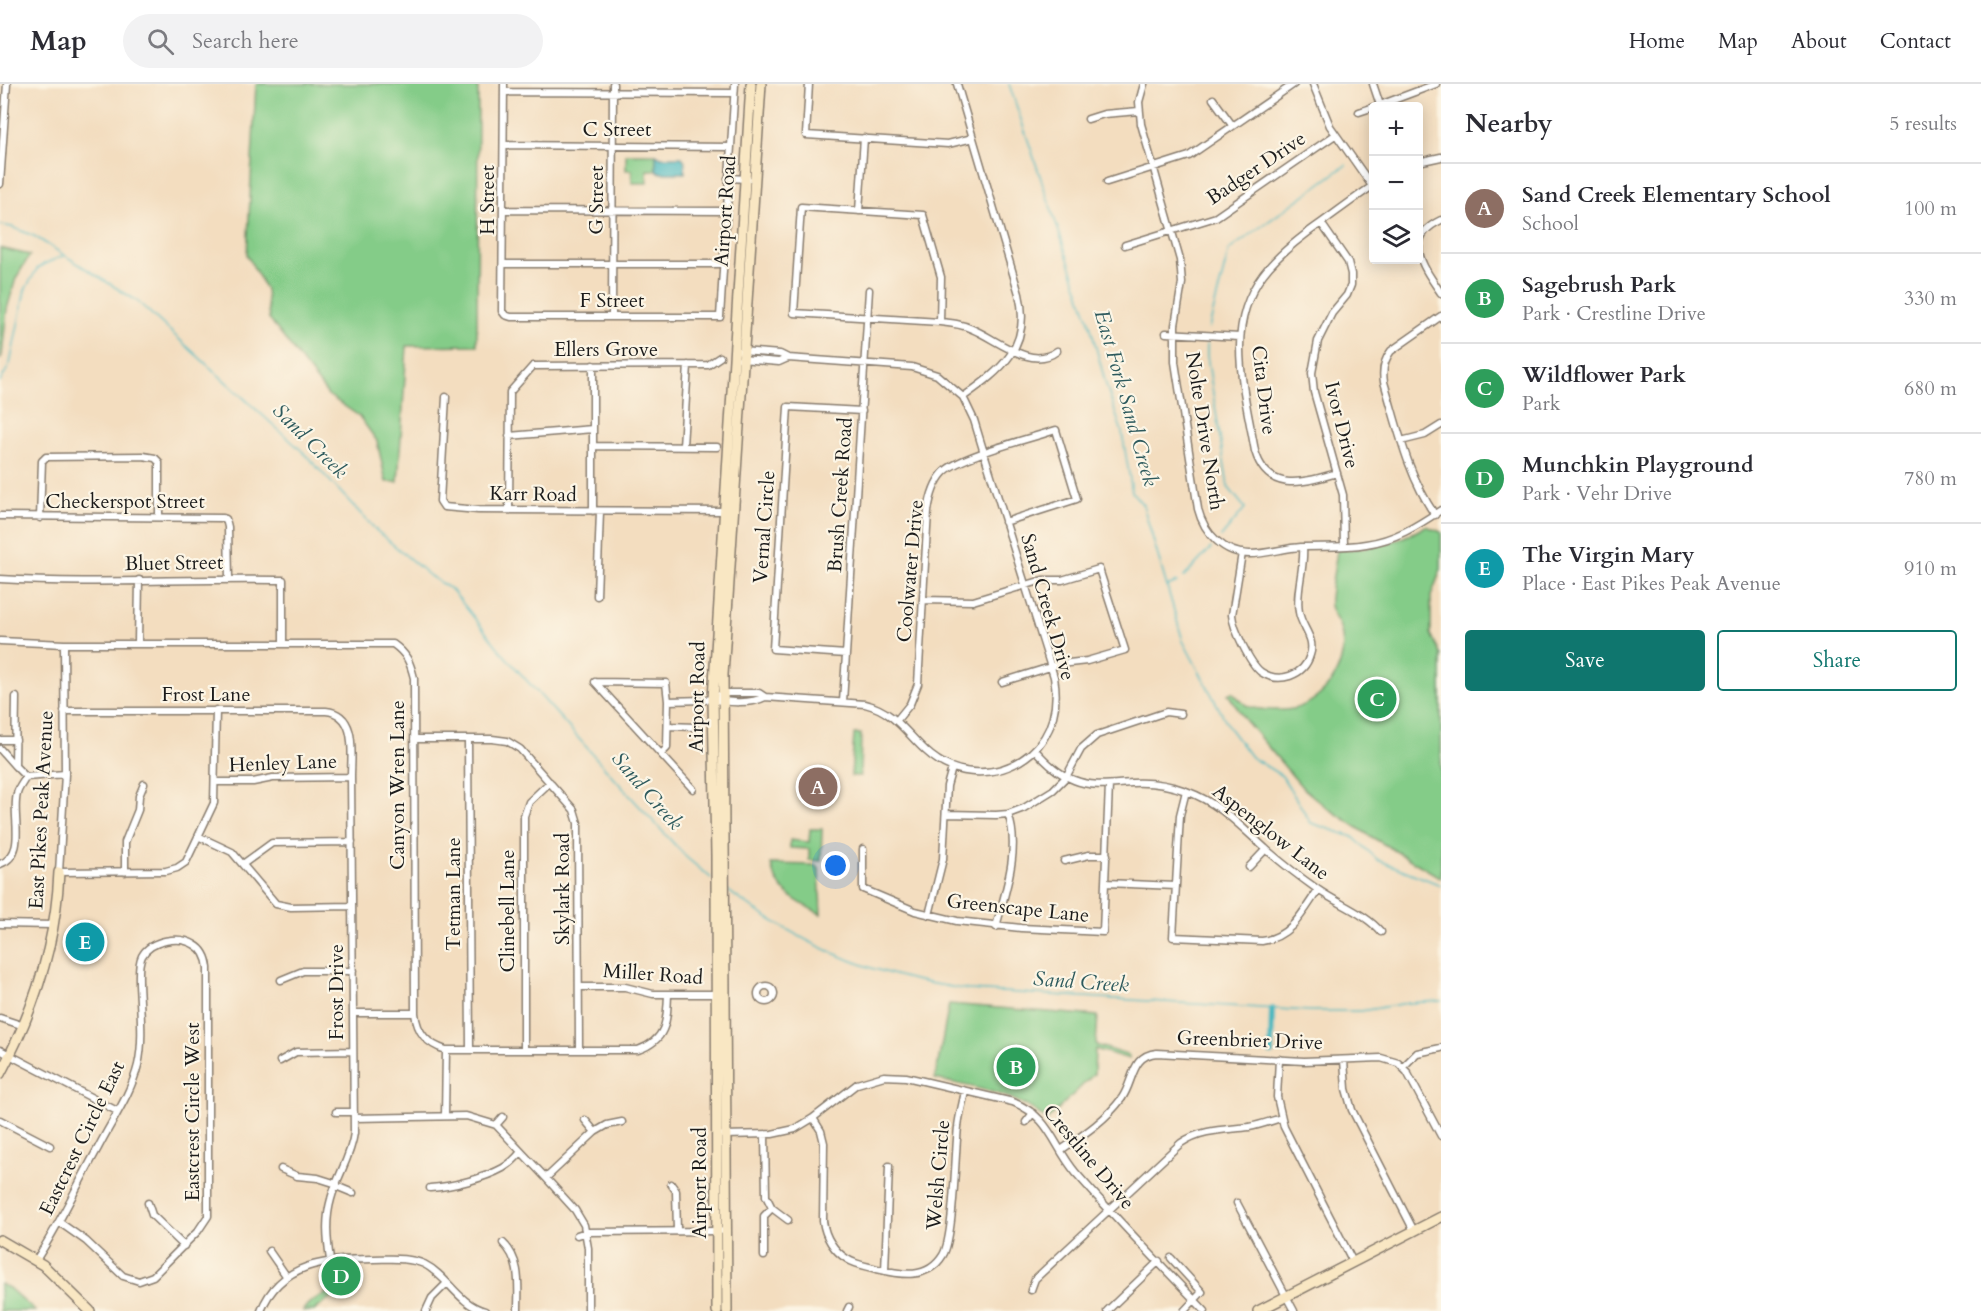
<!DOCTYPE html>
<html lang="en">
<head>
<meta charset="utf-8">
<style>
	:root { --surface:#fff; --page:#f2f2f3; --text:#2b2b33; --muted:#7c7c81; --line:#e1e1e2; --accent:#0f766e }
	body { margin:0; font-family:Cardo,serif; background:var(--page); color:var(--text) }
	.controls { position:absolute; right:18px; top:18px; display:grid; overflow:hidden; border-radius:6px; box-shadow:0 3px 15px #0003 }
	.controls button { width:54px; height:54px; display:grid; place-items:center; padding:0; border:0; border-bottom:2px solid var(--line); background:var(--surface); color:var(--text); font:30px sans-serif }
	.you { position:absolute; left:836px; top:782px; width:21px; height:21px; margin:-15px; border:4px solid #fff; border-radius:50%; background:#1a73e8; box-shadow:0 0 0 9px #1a73e833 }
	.badge { display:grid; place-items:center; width:39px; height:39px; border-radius:50%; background:var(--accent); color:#fff; font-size:20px; font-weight:700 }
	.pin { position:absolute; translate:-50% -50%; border:3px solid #fff; box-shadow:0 2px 6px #0006 }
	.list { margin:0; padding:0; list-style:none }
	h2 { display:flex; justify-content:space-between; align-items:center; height:78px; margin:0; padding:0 24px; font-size:26px }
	h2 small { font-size:20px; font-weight:400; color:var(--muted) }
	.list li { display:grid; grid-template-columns:39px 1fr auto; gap:18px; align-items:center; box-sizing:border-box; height:90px; padding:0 24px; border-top:2px solid var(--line) }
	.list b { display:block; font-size:22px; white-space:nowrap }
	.list p { margin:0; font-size:20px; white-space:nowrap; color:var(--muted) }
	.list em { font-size:20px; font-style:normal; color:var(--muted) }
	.actions { display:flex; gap:12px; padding:18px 24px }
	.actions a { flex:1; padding:14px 0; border:2px solid var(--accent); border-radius:6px; text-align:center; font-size:21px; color:var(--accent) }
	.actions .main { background:var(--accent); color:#fff }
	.icon { flex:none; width:33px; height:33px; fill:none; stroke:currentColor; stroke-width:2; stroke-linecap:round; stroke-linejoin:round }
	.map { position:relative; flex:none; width:1441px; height:1227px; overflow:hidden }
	header { display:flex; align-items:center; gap:36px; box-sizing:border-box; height:84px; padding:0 30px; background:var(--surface); border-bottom:2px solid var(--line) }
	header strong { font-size:28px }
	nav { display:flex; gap:33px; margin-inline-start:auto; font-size:21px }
	.search { width:420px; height:54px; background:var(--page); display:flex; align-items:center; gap:15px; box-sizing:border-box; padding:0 21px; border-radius:33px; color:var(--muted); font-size:22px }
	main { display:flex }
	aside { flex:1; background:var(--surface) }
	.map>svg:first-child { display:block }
</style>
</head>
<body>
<header>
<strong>Map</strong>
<div class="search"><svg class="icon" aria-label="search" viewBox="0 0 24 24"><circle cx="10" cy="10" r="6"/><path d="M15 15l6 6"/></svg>Search here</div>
<nav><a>Home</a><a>Map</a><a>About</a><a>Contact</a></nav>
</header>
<main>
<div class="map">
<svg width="1441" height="1227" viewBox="0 0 1441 1227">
	<rect width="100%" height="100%" fill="#fcf5e5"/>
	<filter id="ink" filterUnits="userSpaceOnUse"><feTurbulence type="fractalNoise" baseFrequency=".0167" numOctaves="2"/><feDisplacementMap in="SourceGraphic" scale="12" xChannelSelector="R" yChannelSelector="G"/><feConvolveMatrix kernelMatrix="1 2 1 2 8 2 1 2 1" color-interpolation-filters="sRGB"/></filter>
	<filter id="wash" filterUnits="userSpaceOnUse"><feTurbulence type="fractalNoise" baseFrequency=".008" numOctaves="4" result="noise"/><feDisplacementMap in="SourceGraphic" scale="24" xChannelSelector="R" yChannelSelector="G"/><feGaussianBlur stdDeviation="1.35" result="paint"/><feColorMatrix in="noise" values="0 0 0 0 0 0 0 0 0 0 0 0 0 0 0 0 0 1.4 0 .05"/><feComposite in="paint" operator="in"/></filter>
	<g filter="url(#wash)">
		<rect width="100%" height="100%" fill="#f3ddbf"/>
		<path fill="#84cc88" stroke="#507452" stroke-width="1.5" d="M256 0H478L477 261 407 262 398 398H386L377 357 359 332 328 311 269 235 266 206 247 171Z
			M626 70H656V86H647V99H632V86H626Z
			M0 164 30 171 16 194 7 225 2 271 0 276Z
			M1426 442 1441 448V485L1431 512V550L1441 571V794L1370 752 1326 723 1302 703 1246 637 1228 610 1232 608C1238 613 1244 621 1250 623 1259 626 1283 627 1292 625 1328 617 1351 578 1340 543 1337 535 1331 529 1330 521 1328 515 1336 477 1337 466 1370 465 1397 459 1426 442Z
			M854 650H861L860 692H851Z
			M810 745H822L821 777 809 776V765L790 764V756L809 758Z
			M771 780 816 781 819 785 821 830C798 819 775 807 771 780Z
			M949 920 1098 932 1096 961 1128 971 1129 975 1095 965 1094 990 1047 1036C1015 1008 975 1004 935 995Z
			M343 1179 345 1208 328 1216 314 1227H303C308 1215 327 1210 338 1204L337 1180Z
			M0 1200 9 1204 35 1227H0Z"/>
		<path fill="#47b7bf" stroke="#326a6e" stroke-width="1.5" d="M656 70 661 73H682L685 77V89H661L656 86Z"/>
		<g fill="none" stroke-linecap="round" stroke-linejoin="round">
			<path stroke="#47b7bf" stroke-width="1.5" d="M1009 0 1089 237 1106 301 1122 348 1132 408 1143 421 1183 557 1230 645 1251 673 1282 692 1311 739 1353 753 1378 776 1441 801
				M0 141 12 143 34 152 137 217 302 367 377 447 430 492 452 506 504 571 631 713 687 774 711 794
				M1209 244 1229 166 1346 81
				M1207 260V272L1228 403 1245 424 1221 453
				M0 298 10 280 25 206 37 185 44 180 63 172
				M1184 493 1211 464
				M1167 502 1177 498
				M727 806C782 847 847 881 914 896 932 900 951 903 969 906L1310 927H1361L1407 919 1441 917"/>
			<path stroke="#47b7bf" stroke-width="6" d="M1271 969 1272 925"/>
		</g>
	</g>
	<g filter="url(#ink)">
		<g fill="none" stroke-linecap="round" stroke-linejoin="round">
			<defs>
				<path id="street" d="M504 0 502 227 505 231
					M809 0 806 51 948 60 973 54
					M957 0 1019 210C1032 263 1001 286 963 313
					M1144 0 1139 18 1141 40 1180 176 1182 199 1175 241V278L1198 425C1204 449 1224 470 1250 470 1267 470 1284 464 1301 463 1322 462 1344 464 1366 460 1395 456 1417 442 1441 426
					M1313 0 1330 42 1372 102
					M1373 0 1380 21 1436 0
					M504 8 734 9
					M1213 15 1232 41
					M1359 28 1374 23
					M1088 35 1104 30 1139 27
					M504 61 730 63
					M1418 78 1441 73
					M728 94 748 95
					M1107 98 1189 72 1294 0
					M0 100 7 0
					M801 123 923 131 941 193 940 238 794 229Z
					M504 126 726 127
					M859 127 864 54
					M1441 136C1401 155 1424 184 1441 209
					M1321 139 1348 178 1351 190V201L1347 211 1332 229 1318 257 1312 289 1314 308 1343 411 1344 462
					M1125 161 1216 133 1335 51
					M503 180H723
					M505 231 511 233H720L735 0
					M612 233 613 0
					M940 238C951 239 962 240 972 245 997 255 1031 287 1057 267
					M1166 249 1240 253
					M741 275 779 278 788 274
					M446 313 440 417 444 423 478 426 728 427
					M509 352 593 345
					M1401 357 1425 351 1441 341
					M593 362 717 363
					M683 362 688 281
					M1337 389C1305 398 1268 411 1255 367 1249 333 1240 298 1240 263 1240 202 1275 171 1321 139 1339 126 1356 113 1374 101
					M509 426 510 308 533 282 708 281 720 273
					M593 427V281
					M1435 431C1407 390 1398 344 1384 298 1382 286 1384 276 1391 267L1441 232
					M0 432 223 434 226 435 228 443 229 495
					M40 434 42 377 46 373 143 372 155 374 159 378V432
					M1242 469 1232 531C1233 544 1250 580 1261 588 1279 600 1304 592 1310 571 1316 554 1301 543 1299 528 1295 508 1305 484 1303 463
					M0 495C94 501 189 494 283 496V560
					M597 512 600 427
					M923 516 973 517 1043 496H1062L1099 485 1125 566 1087 577 1060 580 1002 598
					M0 557 64 560H393C407 570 410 578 414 594L415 929C417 949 427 960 446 966H638C667 956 667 937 668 910
					M138 559 139 496
					M64 560 65 690 59 788 166 787 177 784 186 778 214 719 216 626
					M846 570 773 565 788 323 862 327
					M595 598 666 599 668 617 667 664 661 670
					M595 598 693 705
					M713 615C727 619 752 620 765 613
					M668 617 704 616 713 615 723 609H759L765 613 865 620C894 627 906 649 926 667 956 695 1000 695 1031 669 1053 650 1059 621 1054 593L984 369 974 336 963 313 937 291 912 283 788 274 780 270 741 267
					M843 618 869 206
					M64 627H326C358 630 351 670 351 693L354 1049C351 1073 337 1092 331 1115 325 1136 327 1155 330 1176
					M897 636 910 620 918 600 928 427C930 414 934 399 943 389 958 372 1032 354 1056 346L1077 415 1005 438
					M669 642 695 643
					M414 655H492L507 657 520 665 574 726 578 739 579 966
					M468 655 470 966
					M0 656H16
					M0 665 15 682
					M1035 666C1046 678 1058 690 1074 696 1093 704 1113 700 1132 699 1150 698 1170 701 1186 707 1220 719 1241 743 1267 766 1283 780 1300 793 1317 805 1338 820 1365 829 1381 848
					M26 693 65 690
					M216 698H253L273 694 351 693
					M1186 707 1180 731 1173 853 1262 857C1291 853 1303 828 1318 806
					M946 730 996 731 1008 730 1024 724 1053 706 1066 693 1081 665 1097 651 1166 628 1181 630
					M200 753 232 768 276 820 291 823 352 822
					M863 765V805L915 827 957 837 1021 844 1103 848 1109 701
					M1064 777 1089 771H1107
					M0 780C28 770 11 732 17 710 18 704 23 699 26 693L15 682 16 613
					M243 780 272 759 352 758
					M1249 783 1266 765
					M125 788V758L138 726 139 712 144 700
					M1106 799 1176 802
					M929 831 943 775 947 702 952 684
					M0 840 53 841
					M996 843C1005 808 1021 765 1008 730
					M281 896 303 887H353
					M758 910a8 8 0 1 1 16 0a8 8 0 1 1-16 0Z
					M579 903H625L653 910H718
					M353 929H415
					M0 934 24 942
					M0 966 117 1027
					M524 966V732L529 718 550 698
					M1279 975 1277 1013 1284 1043 1353 1178
					M1344 976 1346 1005 1352 1026 1414 1147
					M280 977 296 968 353 967
					M1403 983 1417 969 1441 964
					M336 1028H354
					M445 1032 446 966
					M354 1034 466 1032 496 1041 546 1094 575 1126 584 1141 588 1164V1227
					M813 1034 821 1047 824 1059 823 1137C825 1153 834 1167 847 1175 856 1181 867 1182 877 1185 902 1191 928 1196 943 1171 954 1153 955 1069 958 1043 959 1031 963 1019 965 1007
					M0 1036 50 1062
					M585 1036 595 1048
					M1026 1038 1033 1029
					M496 1041 503 1033
					M723 1051 772 1050 795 1045 813 1034 857 1000 884 992 906 993 1013 1018C1052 1034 1052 1061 1076 1089 1117 1136 1162 1182 1205 1227
					M765 1051 766 1112 772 1124 788 1136
					M1061 1066C1083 1051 1106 1036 1122 1014 1134 997 1131 971 1157 969L1304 977 1381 974 1398 979 1407 988 1441 1052
					M281 1085 297 1092 318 1094 337 1100
					M546 1094 595 1048 607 1041 622 1038
					M671 1100 676 1107 677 1147
					M336 1102 353 1109
					M430 1104C451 1103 485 1094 503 1084 510 1080 516 1074 521 1068
					M148 1119 152 1131 184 1162
					M1237 1119 1294 1227
					M577 1151 586 1148 720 1147
					M503 1159C522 1177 518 1203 518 1227
					M269 1167 287 1193
					M764 1172V1132L772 1124
					M1171 1174 1202 1208 1184 1227
					M36 1176C60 1140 77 1101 98 1064 111 1038 131 1010 138 981 144 956 140 925 139 899 139 890 138 880 142 872 151 856 180 851 195 861 204 866 207 874 208 884V1132L198 1147 153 1192 139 1197 123 1192 86 1157 59 1138
					M885 1187 889 1082
					M1031 1206 1035 1195 1181 1059C1202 1045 1224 1046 1249 1043 1260 1041 1271 1037 1281 1034
					M261 1227C280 1178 328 1175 374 1175 390 1175 408 1173 424 1180 448 1192 458 1220 485 1227
					M426 1227 432 1214 447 1199
					M847 1227 849 1223
					M1107 1227 1159 1177"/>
				<path id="secondary" d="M0 990C34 927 56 860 59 788
					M0 1156 43 1181 90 1227
					M717 1227 716 771 713 615 751 0
					M727 1227 723 591 761 0
					M1258 1227 1441 1133"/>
			</defs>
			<use href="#street" stroke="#887c6e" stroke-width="9"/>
			<use href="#secondary" stroke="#887c6e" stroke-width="12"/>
			<use href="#street" stroke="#fff" stroke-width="6"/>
			<use href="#secondary" stroke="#f9e7c3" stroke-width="9"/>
		</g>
	</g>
	<g text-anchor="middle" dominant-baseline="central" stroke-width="4.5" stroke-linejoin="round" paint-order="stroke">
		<g font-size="20" fill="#1c1c1c" stroke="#fcf5e5">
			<text x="617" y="45">C Street</text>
			<text transform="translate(1256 84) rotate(-34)">Badger Drive</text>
			<text transform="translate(487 116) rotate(-90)">H Street</text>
			<text transform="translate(596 116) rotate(-90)">G Street</text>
			<text transform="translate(725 127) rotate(-86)">Airport Road</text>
			<text x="612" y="216">F Street</text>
			<text x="606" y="265">Ellers Grove</text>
			<text transform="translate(1264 306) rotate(83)">Cita Drive</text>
			<text transform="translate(1342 341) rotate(76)">Ivor Drive</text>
			<text transform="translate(1205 347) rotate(81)">Nolte Drive North</text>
			<text transform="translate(533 410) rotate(1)">Karr Road</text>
			<text transform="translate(840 411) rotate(-86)">Brush Creek Road</text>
			<text x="125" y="417">Checkerspot Street</text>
			<text transform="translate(764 443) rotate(-86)">Vernal Circle</text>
			<text transform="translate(174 479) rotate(-1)">Bluet Street</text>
			<text transform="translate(910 487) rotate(-85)">Coolwater Drive</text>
			<text transform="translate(1048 523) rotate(74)">Sand Creek Drive</text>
			<text x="206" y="610">Frost Lane</text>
			<text transform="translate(697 613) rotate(-89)">Airport Road</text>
			<text transform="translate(283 679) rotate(-2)">Henley Lane</text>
			<text transform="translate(397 701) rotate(-90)">Canyon Wren Lane</text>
			<text transform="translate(41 726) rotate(-87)">East Pikes Peak Avenue</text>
			<text transform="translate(1271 748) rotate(38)">Aspenglow Lane</text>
			<text transform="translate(562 805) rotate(-90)">Skylark Road</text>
			<text transform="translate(453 810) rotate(-90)">Tetman Lane</text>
			<text transform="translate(1018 824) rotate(6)">Greenscape Lane</text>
			<text transform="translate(507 827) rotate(-90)">Clinebell Lane</text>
			<text transform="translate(653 890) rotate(4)">Miller Road</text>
			<text transform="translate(336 908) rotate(-90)">Frost Drive</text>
			<text transform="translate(1250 956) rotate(2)">Greenbrier Drive</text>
			<text transform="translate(192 1028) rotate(-90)">Eastcrest Circle West</text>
			<text transform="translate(82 1054) rotate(-64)">Eastcrest Circle East</text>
			<text transform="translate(1089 1073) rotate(50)">Crestline Drive</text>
			<text transform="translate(938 1091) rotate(-85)">Welsh Circle</text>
			<text transform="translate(699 1099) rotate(-90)">Airport Road</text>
		</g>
		<g font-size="21" font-style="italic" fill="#2d5a5d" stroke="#fcf5e5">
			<text transform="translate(1126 314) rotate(74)">East Fork Sand Creek</text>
			<text transform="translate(310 357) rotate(45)">Sand Creek</text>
			<text transform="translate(647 707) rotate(49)">Sand Creek</text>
			<text transform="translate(1081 898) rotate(4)">Sand Creek</text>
		</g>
	</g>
</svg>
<div class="controls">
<button>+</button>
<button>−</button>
<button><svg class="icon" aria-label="layers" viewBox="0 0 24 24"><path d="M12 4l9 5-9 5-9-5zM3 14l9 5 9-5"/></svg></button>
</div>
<div class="you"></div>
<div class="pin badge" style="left:818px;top:703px;background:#8d6e63">A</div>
<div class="pin badge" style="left:1016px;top:983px;background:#2e9e5b">B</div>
<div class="pin badge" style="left:1377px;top:615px;background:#2e9e5b">C</div>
<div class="pin badge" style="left:341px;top:1192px;background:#2e9e5b">D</div>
<div class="pin badge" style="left:85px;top:858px;background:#0f9aa8">E</div>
</div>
<aside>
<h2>Nearby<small>5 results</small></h2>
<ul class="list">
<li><span class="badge" style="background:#8d6e63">A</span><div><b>Sand Creek Elementary School</b><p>School</p></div><em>100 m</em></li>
<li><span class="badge" style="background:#2e9e5b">B</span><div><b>Sagebrush Park</b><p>Park · Crestline Drive</p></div><em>330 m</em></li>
<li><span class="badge" style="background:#2e9e5b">C</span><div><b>Wildflower Park</b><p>Park</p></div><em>680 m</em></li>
<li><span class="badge" style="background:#2e9e5b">D</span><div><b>Munchkin Playground</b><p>Park · Vehr Drive</p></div><em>780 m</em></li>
<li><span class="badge" style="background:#0f9aa8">E</span><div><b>The Virgin Mary</b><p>Place · East Pikes Peak Avenue</p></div><em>910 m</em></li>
</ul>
<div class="actions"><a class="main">Save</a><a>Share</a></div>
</aside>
</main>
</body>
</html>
